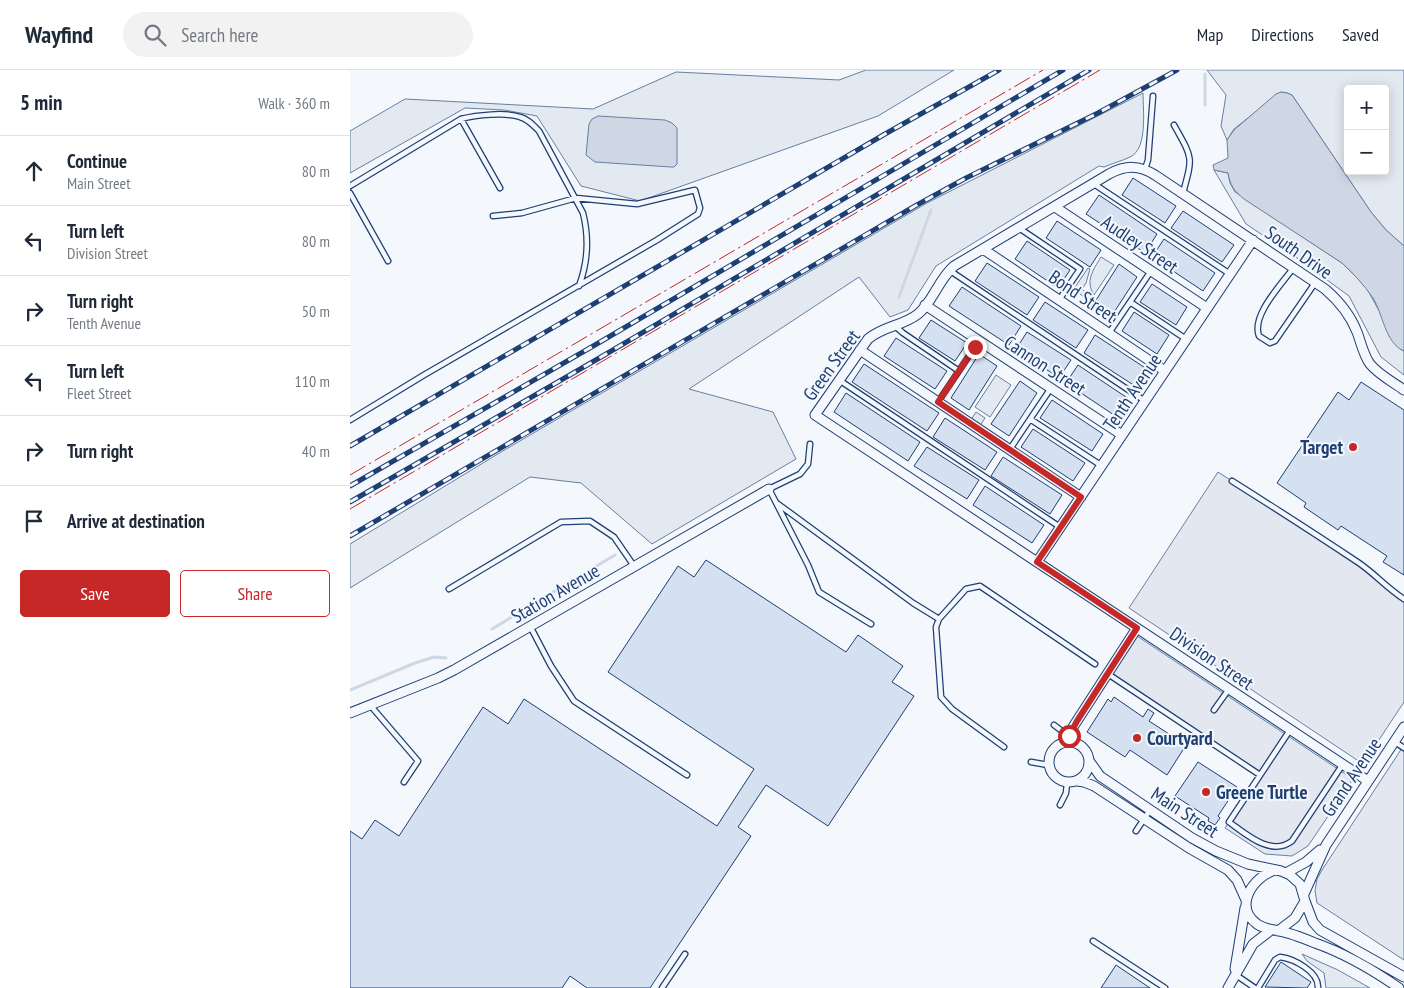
<!DOCTYPE html>
<html lang="en">
<head>
<meta charset="utf-8">
<style>
	:root { --surface:#fff; --page:#f2f2f3; --text:#1f2937; --muted:#747a83; --line:#e0e1e3; --accent:#c62828 }
	body { margin:0; font-family:"PT Sans Narrow",sans-serif; background:var(--page); color:var(--text) }
	.controls { position:absolute; right:15px; top:15px; display:grid; overflow:hidden; border-radius:5px; box-shadow:0 2px 12px #0003 }
	.controls button { width:45px; height:45px; display:grid; place-items:center; padding:0; border:0; border-bottom:1px solid var(--line); background:var(--surface); color:var(--text); font:25px sans-serif }
	.stop { position:absolute; width:15px; height:15px; margin:-11px; border:4px solid #c62828; border-radius:50%; background:#fff }
	.stop.end { background:#c62828; border-color:#fff; box-shadow:0 1px 5px #0008 }
	.list { margin:0; padding:0; list-style:none }
	h2 { display:flex; justify-content:space-between; align-items:center; height:65px; margin:0; padding:0 20px; font-size:21px }
	h2 small { font-size:16px; font-weight:400; color:var(--muted) }
	.list li { display:grid; grid-template-columns:32px 1fr auto; gap:15px; align-items:center; box-sizing:border-box; height:70px; padding:0 20px; border-top:1px solid var(--line) }
	.list b { display:block; font-size:19px; white-space:nowrap }
	.list p { margin:0; font-size:16px; white-space:nowrap; color:var(--muted) }
	.list em { font-size:16px; font-style:normal; color:var(--muted) }
	.actions { display:flex; gap:10px; padding:15px 20px }
	.actions a { flex:1; padding:11px 0; border:1px solid var(--accent); border-radius:5px; text-align:center; font-size:18px; color:var(--accent) }
	.actions .main { background:var(--accent); color:#fff }
	.icon { flex:none; width:28px; height:28px; fill:none; stroke:currentColor; stroke-width:2; stroke-linecap:round; stroke-linejoin:round }
	.map { position:relative; flex:none; width:1054px; height:918px; overflow:hidden }
	header { display:flex; align-items:center; gap:30px; box-sizing:border-box; height:70px; padding:0 25px; background:var(--surface); border-bottom:1px solid var(--line) }
	header strong { font-size:24px }
	nav { display:flex; gap:28px; margin-inline-start:auto; font-size:18px }
	.search { width:350px; height:45px; background:var(--page); display:flex; align-items:center; gap:12px; box-sizing:border-box; padding:0 18px; border-radius:28px; color:var(--muted); font-size:19px }
	main { display:flex }
	aside { flex:1; background:var(--surface) }
	.map>svg:first-child { display:block }
</style>
</head>
<body>
<header>
<strong>Wayfind</strong>
<div class="search"><svg class="icon" aria-label="search" viewBox="0 0 24 24"><circle cx="10" cy="10" r="6"/><path d="M15 15l6 6"/></svg>Search here</div>
<nav><a>Map</a><a>Directions</a><a>Saved</a></nav>
</header>
<main>
<aside>
<h2>5 min<small>Walk · 360 m</small></h2>
<ul class="list">
<li><svg class="icon" aria-label="ahead" viewBox="0 0 24 24"><path d="M12 20V5M6 11l6-6 6 6"/></svg><div><b>Continue</b><p>Main Street</p></div><em>80 m</em></li>
<li><svg class="icon" aria-label="left" viewBox="0 0 24 24"><path d="M17 20v-9H6M10 6l-5 5 5 5"/></svg><div><b>Turn left</b><p>Division Street</p></div><em>80 m</em></li>
<li><svg class="icon" aria-label="right" viewBox="0 0 24 24"><path d="M7 20v-9h11M14 6l5 5-5 5"/></svg><div><b>Turn right</b><p>Tenth Avenue</p></div><em>50 m</em></li>
<li><svg class="icon" aria-label="left" viewBox="0 0 24 24"><path d="M17 20v-9H6M10 6l-5 5 5 5"/></svg><div><b>Turn left</b><p>Fleet Street</p></div><em>110 m</em></li>
<li><svg class="icon" aria-label="right" viewBox="0 0 24 24"><path d="M7 20v-9h11M14 6l5 5-5 5"/></svg><div><b>Turn right</b></div><em>40 m</em></li>
<li><svg class="icon" aria-label="arrive" viewBox="0 0 24 24"><path d="M6 21V4h12l-3 4 3 4H6"/></svg><div><b>Arrive at destination</b></div></li>
</ul>
<div class="actions"><a class="main">Save</a><a>Share</a></div>
</aside>
<div class="map">
<svg width="1054" height="918" viewBox="0 0 1054 918">
	<rect width="100%" height="100%" fill="#f4f7fb"/>
	<path fill="#e3e9f0" stroke="#687fa3" fill-rule="evenodd" d="M516 0H604L528 46 290 131 231 116 187 46 154 40 115 38 0 103V61L55 29 243 39 326 2 489 10Z
		M857 0H1054V176L1036 160 1021 142 942 25 937 23 931 22 884 59 877 70 871 56 876 25ZM998 19H1035V101H998Z
		M793 23C793 40 798 79 780 87 772 91 763 93 754 97L749 96 586 196 558 240 540 247 509 207 339 319 423 342 446 389 302 474 231 413 180 407 0 518V474L151 382 577 133Z
		M864 100 878 103 880 113 885 122 992 193 1016 217 1050 279 1054 281V305L1031 287 999 226 947 188 896 154Z
		M751 187 764 195 744 225C735 211 743 200 751 187Z
		M738 198 740 199 736 213 732 219 736 223 739 222 742 228 740 231 727 222 722 228 719 226Z
		M646 305 661 315 640 347 625 337Z
		M952 884 988 900 1020 918H976L974 903 957 891Z"/>
	<path fill="#e3e8f0" stroke="#687fa3" d="M626 342 635 348 628 359 619 353Z
		M868 402 1011 494 1054 529V632L1013 694 779 538Z
		M784 564 1003 709 958 776 942 786 915 784 875 758 910 705 758 604Z
		M1054 675V890L967 833 965 821 967 809 972 800Z"/>
	<path fill="#cfd7e4" stroke="#687fa3" d="M931 22 937 23 942 25 1021 142 1036 160 1054 176V281C1035 273 1033 244 1023 228 1014 215 1004 204 992 193L894 129C884 121 880 115 878 103L864 100 863 95 878 88 877 70 884 60 926 24Z
		M248 46 315 50 322 53 327 58V94L324 97H321L245 92 236 85 239 54 242 49Z"/>
	<g fill="none" stroke-linecap="round" stroke-linejoin="round">
		<path stroke="#cfd7e4" stroke-width="3" d="M855 4V35
			M549 227 581 140
			M142 559 265 485
			M0 620 65 593 84 587 96 588"/>
	</g>
	<path fill="#d5e0f0" stroke="#1d3f73" d="M783 108 826 136 815 153 772 125Z
		M749 125 807 164 795 183 736 144Z
		M833 141 884 175 872 192 821 158Z
		M707 151 751 180 740 197 696 168Z
		M814 169 865 203 853 221 802 187Z
		M677 171 720 200 708 218 665 189Z
		M637 193 689 227 677 245 625 211Z
		M769 194 787 207 759 250 741 238Z
		M802 214 837 237 826 255 790 232Z
		M612 217 671 256 659 275 599 236Z
		M695 232 738 260 726 278 683 250Z
		M784 242 819 265 807 284 772 261Z
		M581 250 617 273 605 291 569 268Z
		M677 262 721 290 709 308 666 279Z
		M745 265 797 299 785 316 734 283Z
		M546 268 597 301 585 319 534 286Z
		M629 284 647 296 619 340 601 328Z
		M514 294 589 343 577 361 502 312Z
		M728 295 779 329 767 347 716 313Z
		M670 311 687 323 659 366 641 354Z
		M1011 312 1054 340V505L1033 492 1037 486 991 456 988 460 954 437 956 433 927 413 988 322 999 330Z
		M496 323 570 372 558 391 484 342Z
		M702 330 753 364 742 381 690 348Z
		M595 348 647 382 635 400 583 367Z
		M683 359 735 393 723 411 671 377Z
		M577 377 629 410 617 429 564 396Z
		M653 387 712 425 700 444 641 406Z
		M635 416 694 455 682 473 623 435Z
		M356 490 496 582 508 565 553 596 542 612 564 626 478 756 416 715 388 757 401 766 300 918H237L220 906 212 918H0V761L12 769 25 750 49 766 133 637 158 654 174 629 367 756 404 699 258 602 328 496 344 507Z
		M764 627 793 647 798 639 804 643 799 651 836 675 817 705 780 680 775 687 737 662 758 629 761 632Z
		M848 692 887 717 868 746 870 748 865 755 858 751 859 748 825 726Z
		M931 892 961 912 957 918 915 917Z
		M766 895 800 918H751Z"/>
	<g fill="none" stroke-linecap="round" stroke-linejoin="round">
		<defs>
			<path id="lane" d="M111 49 150 118
				M824 55C843 89 843 86 833 123
				M795 99 798 90 803 26
				M744 114 880 204
				M0 116 111 49C126 45 156 42 170 47 178 49 183 55 189 61L233 143C239 167 238 192 229 216
				M0 123 38 191
				M669 158 730 199 709 230
				M944 197C932 214 901 245 909 266L920 273 925 271 965 213
				M599 200 795 331
				M780 232 836 269
				M545 256 553 263 609 301
				M759 263 801 201
				M489 310 710 457
				M588 332 629 271
				M680 349 752 396
				M0 350 74 305 307 170 348 144 350 138 345 120 287 134 226 128 172 143 143 146
				M460 374 458 394 450 404 419 419 458 495 469 522 521 554
				M660 379 701 318
				M882 411C925 438 967 465 1009 493 1025 504 1037 518 1054 529
				M428 434 563 533 589 549 586 557 591 627 602 639 654 677
				M99 519 211 452 240 451 264 467 284 496
				M589 549 616 519 630 516 745 594
				M180 556 201 596 224 631 337 705
				M758 604 910 705
				M20 635 68 691 54 712
				M864 640 879 619
				M704 655 712 661 718 670
				M940 660 879 752C896 764 921 787 942 771L993 694
				M1045 672 1054 678
				M681 692 698 695
				M710 735 716 723 717 713
				M786 761 800 740
				M743 871 815 918
				M886 905 905 918
				M312 918 335 884
				M908 918 925 890 930 887C945 889 969 902 968 918"/>
			<path id="street" d="M705 137 857 238
				M633 179 815 301
				M575 235 772 365
				M510 280 731 427
				M687 492 903 170
				M0 643 88 608 104 600 419 419
				M719 671 723 657 787 558
				M699 692a20 20 0 1 1 40 0a20 20 0 1 1-40 0Z
				M740 692 750 706 842 768 866 781 898 794 931 801 940 805 950 814 955 831 945 848 928 861
				M727 711 734 712 744 716 839 778 878 800 887 810 896 830
				M1018 711 465 345 518 269C533 256 553 256 568 244 583 232 588 210 604 196L759 104C776 95 789 95 805 105L975 219C989 231 1000 244 1007 262 1011 272 1013 284 1020 294 1029 305 1043 312 1054 320
				M925 800C903 807 883 836 907 854 914 859 921 859 929 861 941 863 953 868 965 873 994 883 1023 900 1049 918
				M936 803 956 792 970 780
				M954 824 976 775 1054 657
				M955 831 963 852 970 860 1054 907
				M885 899 895 838
				M878 918 903 874 921 860"/>
		</defs>
		<use href="#lane" stroke="#1d3f73" stroke-width="7"/>
		<use href="#street" stroke="#1d3f73" stroke-width="11"/>
		<use href="#lane" stroke="#f4f7fb" stroke-width="4.5"/>
		<use href="#street" stroke="#f4f7fb" stroke-width="9"/>
		<defs>
			<path id="rail" d="M0 376 535 64 649 0
				M0 416 245 275 713 0
				M0 432 251 287 739 0
				M0 466 565 136 616 108 748 43 827 0"/>
		</defs>
		<use href="#rail" stroke="#1d3f73" stroke-width="5"/>
		<use href="#rail" stroke="#f4f7fb" stroke-width="3" stroke-dasharray="9" stroke-linecap="butt"/>
		<path stroke="#c62828" stroke-width="1" stroke-dasharray="18 4 2.5 4" stroke-linecap="butt" d="M0 405 693 0
			M0 439 750 0"/>
	</g>
	<g fill="none" stroke-linecap="round" stroke-linejoin="round">
		<path stroke="#c62828" stroke-width="6" d="M625 277 588 332 731 427 687 492 787 558 727 651 719 666"/>
	</g>
	<g fill="#c62828" stroke="#f4f7fb" stroke-width="2">
		<circle cx="1003" cy="377" r="5"/>
		<circle cx="787" cy="668" r="5"/>
		<circle cx="856" cy="722" r="5"/>
	</g>
	<g text-anchor="middle" dominant-baseline="central" stroke-width="4" stroke-linejoin="round" paint-order="stroke">
		<g font-size="19" fill="#1d3f73" stroke="#f4f7fb">
			<text transform="translate(790 174) rotate(34)">Audley Street</text>
			<text transform="translate(949 182) rotate(35)">South Drive</text>
			<text transform="translate(733 226) rotate(34)">Bond Street</text>
			<text transform="translate(481 295) rotate(-54)">Green Street</text>
			<text transform="translate(695 295) rotate(33)">Cannon Street</text>
			<text transform="translate(782 322) rotate(-56)">Tenth Avenue</text>
			<text transform="translate(205 523) rotate(-30)">Station Avenue</text>
			<text transform="translate(862 588) rotate(34)">Division Street</text>
			<text transform="translate(1001 707) rotate(-56)">Grand Avenue</text>
			<text transform="translate(835 742) rotate(33)">Main Street</text>
		</g>
		<g font-size="19" font-weight="bold" fill="#1d3f73" stroke="#f4f7fb" text-anchor="start">
			<text x="993" y="377" text-anchor="end">Target</text>
			<text x="797" y="668">Courtyard</text>
			<text x="866" y="722">Greene Turtle</text>
		</g>
	</g>
</svg>
<div class="controls">
<button>+</button>
<button>−</button>
</div>
<div class="stop" style="left:719px;top:666px"></div>
<div class="stop end" style="left:625px;top:277px"></div>
</div>
</main>
</body>
</html>
